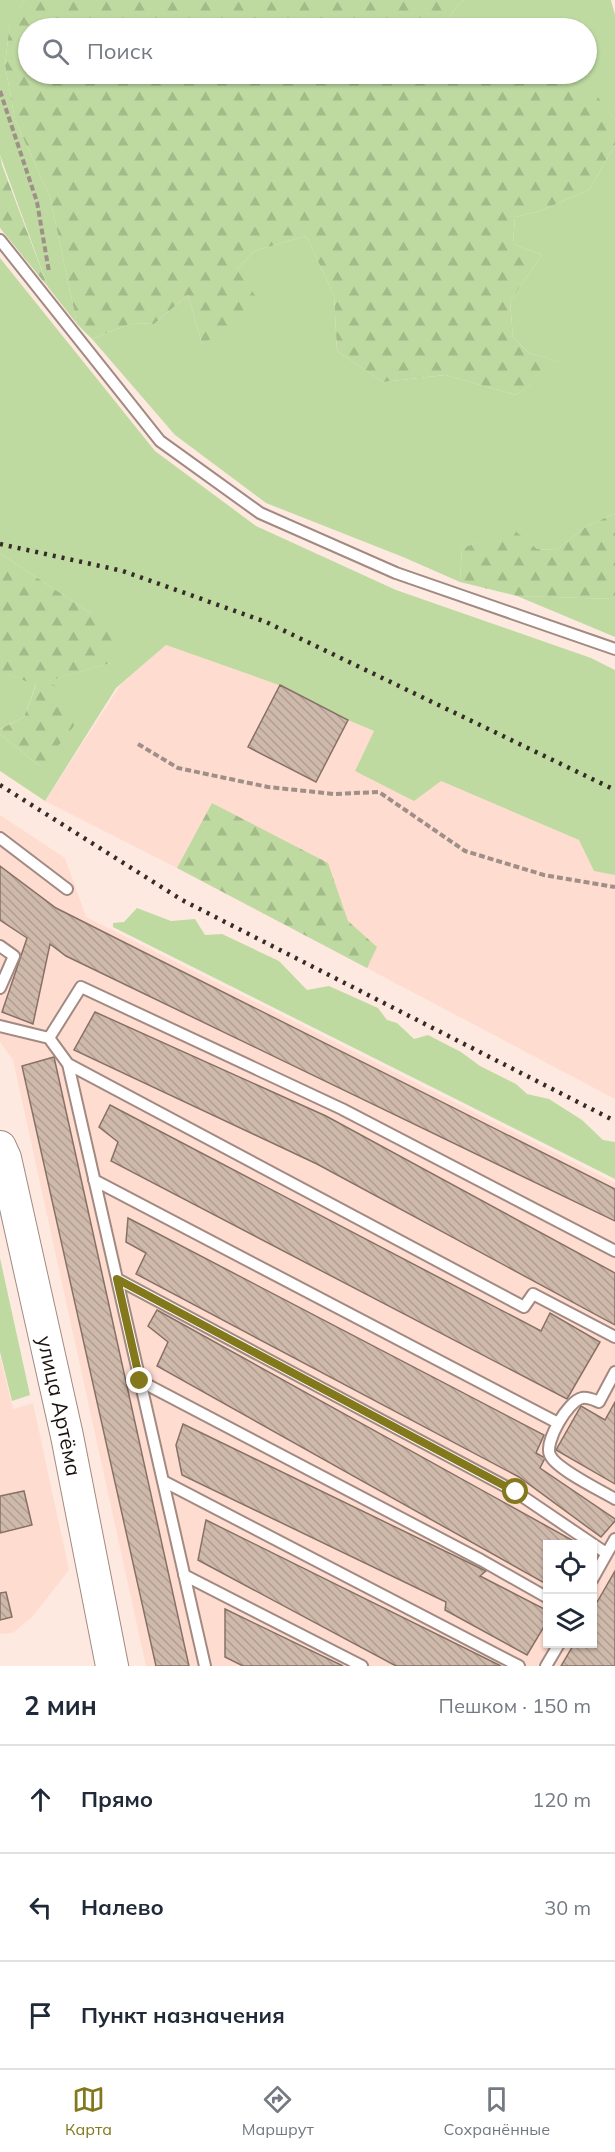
<!DOCTYPE html>
<html lang="ru">
<head>
<meta charset="utf-8">
<style>
	:root { --surface:#fff; --page:#f6f6f7; --text:#1f2937; --muted:#747a83; --line:#e0e1e3; --accent:#84781c }
	body { margin:0; font-family:Mulish,sans-serif; background:var(--page); color:var(--text) }
	.controls { position:absolute; right:18px; bottom:18px; display:grid; overflow:hidden; border-radius:0px; box-shadow:0 2px 4px #0004 }
	.controls button { width:54px; height:54px; display:grid; place-items:center; padding:0; border:0; border-bottom:2px solid var(--line); background:var(--surface); color:var(--text); font:30px sans-serif }
	.stop { position:absolute; width:18px; height:18px; margin:-14px; border:4px solid #84781c; border-radius:50%; background:#fff }
	.stop.end { background:#84781c; border-color:#fff; box-shadow:0 2px 6px #0008 }
	.list { margin:0; padding:0; list-style:none }
	h2 { display:flex; justify-content:space-between; align-items:center; height:78px; margin:0; padding:0 24px; font-size:26px }
	h2 small { font-size:20px; font-weight:400; color:var(--muted) }
	.list li { display:grid; grid-template-columns:39px 1fr auto; gap:18px; align-items:center; box-sizing:border-box; height:108px; padding:0 24px; border-top:2px solid var(--line) }
	.list b { display:block; font-size:22px; white-space:nowrap }
	.list em { font-size:20px; font-style:normal; color:var(--muted) }
	.icon { flex:none; width:33px; height:33px; fill:none; stroke:currentColor; stroke-width:2; stroke-linecap:round; stroke-linejoin:round }
	.map { position:relative; flex:none; width:615px; height:1666px; overflow:hidden }
	.search { position:absolute; background:var(--surface); box-shadow:0 2px 4px #0004; left:18px; right:18px; top:18px; height:66px; display:flex; align-items:center; gap:15px; box-sizing:border-box; padding:0 21px; border-radius:33px; color:var(--muted); font-size:22px }
	.sheet { height:402px; background:var(--surface) }
	nav { display:flex; justify-content:space-around; align-items:center; box-sizing:border-box; height:84px; border-top:2px solid var(--line); background:var(--surface); font-size:16px; color:var(--muted) }
	nav a { display:grid; justify-items:center; gap:3px }
	nav .on { color:var(--accent) }
	.map>svg:first-child { display:block }
</style>
</head>
<body>
<div class="map">
<svg width="615" height="1666" viewBox="0 0 615 1666">
	<defs>
		<pattern id="forest-firs" width="22" height="20" patternUnits="userSpaceOnUse" patternTransform="scale(1.5)"><rect width="22" height="20" fill="#bedaa1"/><path d="M5 1l3.5 6h-7zM16 11l3.5 6h-7z" fill="#a3ba89"/></pattern>
		<pattern id="building-back-hatch" width="6" height="6" patternUnits="userSpaceOnUse" patternTransform="scale(1.5)"><rect width="6" height="6" fill="#cfb9ab"/><path d="M-1 5l2 2M0 0l6 6M5-1l2 2" fill="none" stroke="#b19e92"/></pattern>
	</defs>
	<rect width="100%" height="100%" fill="#fee9e1"/>
	<path fill="#ffdcd0" fill-rule="evenodd" d="M166 645 279 685 348 720 374 731 441 781 579 840 615 778V1099L177 868 45 801 121 684Z
		M0 815 65 858 86 917 615 1183V1666H146L13 1060 0 1042ZM548 1544H592V1644H548Z
		M0 1356 13 1409 33 1403 69 1570 33 1616 13 1633 0 1634Z"/>
	<path fill="#bedaa1" d="M0 0H25L10 23 5 65 15 120 50 197 77 324 48 287 0 155Z
		M464 0H611L615 15V120L594 93 539 74H586V28H443L457 6Z
		M615 145V513L584 528 556 550 537 549 514 531 462 548 460 582 403 557 266 503 175 435 92 339 132 323 154 324 188 295 202 344 237 270 254 251 306 236 334 295 337 351 383 382 445 375 516 395 563 363 529 353 513 337 510 301 542 255 513 244 515 217 540 211 589 190Z
		M0 258 155 451 256 526 396 590 591 658 615 670V875L594 871 579 840 441 781 414 801 355 771 374 731 348 720 279 685 166 645 116 688 45 801 0 771V734L41 767 44 682 111 663 92 614 0 553Z
		M517 596 615 599V637Z
		M0 674H7L36 684 24 717 0 729Z
		M137 908 171 921 195 919 205 935 222 934 279 961 307 990 329 986 378 1008 387 1020 397 1023 414 1039 428 1035 461 1052 480 1066 516 1084 527 1094 549 1099 582 1120 603 1140 615 1142V1179L113 927V923L124 922Z
		M0 1258 30 1395 12 1401 0 1352Z"/>
	<path fill="url(#forest-firs)" d="M25 0H464L457 6 443 28H28V74H539L595 93 615 120V145L589 190 540 211 515 217 513 244 542 255 510 301 513 337 529 353 564 363 516 395 445 375 383 382 337 351 334 295 306 236 254 251 237 270 264 308 202 344 188 295 154 324 132 323 92 339 77 324 50 197 15 120 5 65 10 22Z
		M0 155 2 165 48 287 0 228Z
		M615 513V599L517 596 460 582 462 548 514 530 537 549 556 550 584 528Z
		M0 553 92 614 121 640 111 663 45 682 66 689 74 726 41 767 0 734V729L24 717 36 685 7 674H0Z
		M212 803 328 863 348 921 377 947 367 968 177 868Z"/>
	<path fill="url(#building-back-hatch)" stroke="#867265" stroke-width="1.5" d="M280 685 348 720 316 782 248 747Z
		M0 866 56 908 615 1189V1221L66 956 50 944 33 1024 2 1012 27 938 0 920Z
		M95 1012 326 1116 615 1273V1325L317 1164 74 1050Z
		M54 1057 189 1666H156L22 1066Z
		M110 1105 541 1331 550 1313 600 1342 567 1399 111 1161 118 1142 99 1127Z
		M128 1218 544 1435 536 1453 545 1458 540 1468 615 1519V1521L601 1537 519 1477 136 1274 146 1253 126 1242Z
		M157 1310 579 1544H548V1585L157 1366 168 1342 148 1326Z
		M615 1402V1484L556 1450 581 1406 605 1420Z
		M183 1424 486 1571 480 1576 548 1611V1620L527 1655 445 1610 446 1602 182 1475 176 1445Z
		M24 1491 32 1525 0 1533V1496Z
		M206 1520 501 1666H396L198 1560Z
		M615 1571V1666H561L574 1644H592V1611Z
		M6 1592 12 1617 0 1620V1593Z
		M225 1609 343 1666H243L225 1657Z"/>
	<g fill="none" stroke-linecap="round" stroke-linejoin="round">
		<defs>
			<path id="lane" d="M0 240 160 441 260 513 396 573 615 649
				M0 838 67 889
				M0 946 14 956 0 988
				M0 1026 49 1038 68 1064 205 1666
				M49 1038 81 987 342 1109 615 1251
				M68 1064 524 1307 533 1294 615 1337
				M94 1180 558 1423
				M117 1279 516 1492 606 1553
				M615 1372 599 1402C594 1400 588 1397 582 1398 568 1401 544 1442 550 1455 556 1469 600 1490 615 1499
				M140 1381 481 1560 548 1598
				M163 1481 519 1666
				M184 1575 362 1666
				M592 1580 615 1539
				M546 1666 559 1644"/>
			<g id="secondary">
				<path id="s1" d="M0 1147 5 1158 67 1436 112 1666"/>
			</g>
		</defs>
		<use href="#lane" stroke="#a28a82" stroke-width="14"/>
		<use href="#secondary" stroke="#a28a82" stroke-width="34"/>
		<path stroke="#9f8f89" stroke-width="4" stroke-dasharray="6 3" stroke-linecap="butt" d="M0 91 37 202 49 272
			M138 744 178 768 268 787 334 794 379 792 465 851 544 875 615 887"/>
		<use href="#lane" stroke="#fff" stroke-width="10"/>
		<use href="#secondary" stroke="#fff" stroke-width="32"/>
		<path stroke="#352b27" stroke-width="4.5" stroke-dasharray="3 6" stroke-linecap="butt" d="M0 544 123 571 266 622 615 790
			M0 785 182 900 615 1121"/>
	</g>
	<g fill="none" stroke-linecap="round" stroke-linejoin="round">
		<path stroke="#84781c" stroke-width="8" d="M140 1381 117 1279 516 1492"/>
	</g>
	<g text-anchor="middle" dominant-baseline="central" stroke-width="5" stroke-linejoin="round" paint-order="stroke">
		<g font-size="21" fill="#1b120f" stroke="#fff">
			<text stroke="none"><textPath href="#s1" startOffset="266">улица Артёма</textPath></text>
		</g>
	</g>
</svg>
<div class="controls">
<button><svg class="icon" aria-label="locate" viewBox="0 0 24 24"><circle cx="12" cy="12" r="6"/><path d="M12 2v4M12 18v4M2 12h4M18 12h4"/></svg></button>
<button><svg class="icon" aria-label="layers" viewBox="0 0 24 24"><path d="M12 4l9 5-9 5-9-5zM3 14l9 5 9-5"/></svg></button>
</div>
<div class="stop" style="left:516px;top:1492px"></div>
<div class="stop end" style="left:140px;top:1381px"></div>
<div class="search"><svg class="icon" aria-label="search" viewBox="0 0 24 24"><circle cx="10" cy="10" r="6"/><path d="M15 15l6 6"/></svg>Поиск</div>
</div>
<section class="sheet">
<h2>2 мин<small>Пешком · 150 m</small></h2>
<ul class="list">
<li><svg class="icon" aria-label="ahead" viewBox="0 0 24 24"><path d="M12 20V5M6 11l6-6 6 6"/></svg><div><b>Прямо</b></div><em>120 m</em></li>
<li><svg class="icon" aria-label="left" viewBox="0 0 24 24"><path d="M17 20v-9H6M10 6l-5 5 5 5"/></svg><div><b>Налево</b></div><em>30 m</em></li>
<li><svg class="icon" aria-label="arrive" viewBox="0 0 24 24"><path d="M6 21V4h12l-3 4 3 4H6"/></svg><div><b>Пункт назначения</b></div></li>
</ul>
</section>
<nav>
<a class="on"><svg class="icon" aria-label="map" viewBox="0 0 24 24"><path d="M3 6l6-2 6 2 6-2v14l-6 2-6-2-6 2zM9 4v14M15 6v14"/></svg>Карта</a>
<a><svg class="icon" aria-label="directions" viewBox="0 0 24 24"><path d="M12 3l9 9-9 9-9-9zM9 14v-3h6M13 9l2 2-2 2"/></svg>Маршрут</a>
<a><svg class="icon" aria-label="saved" viewBox="0 0 24 24"><path d="M7 4h10v16l-5-4-5 4z"/></svg>Сохранённые</a>
</nav>
</body>
</html>
